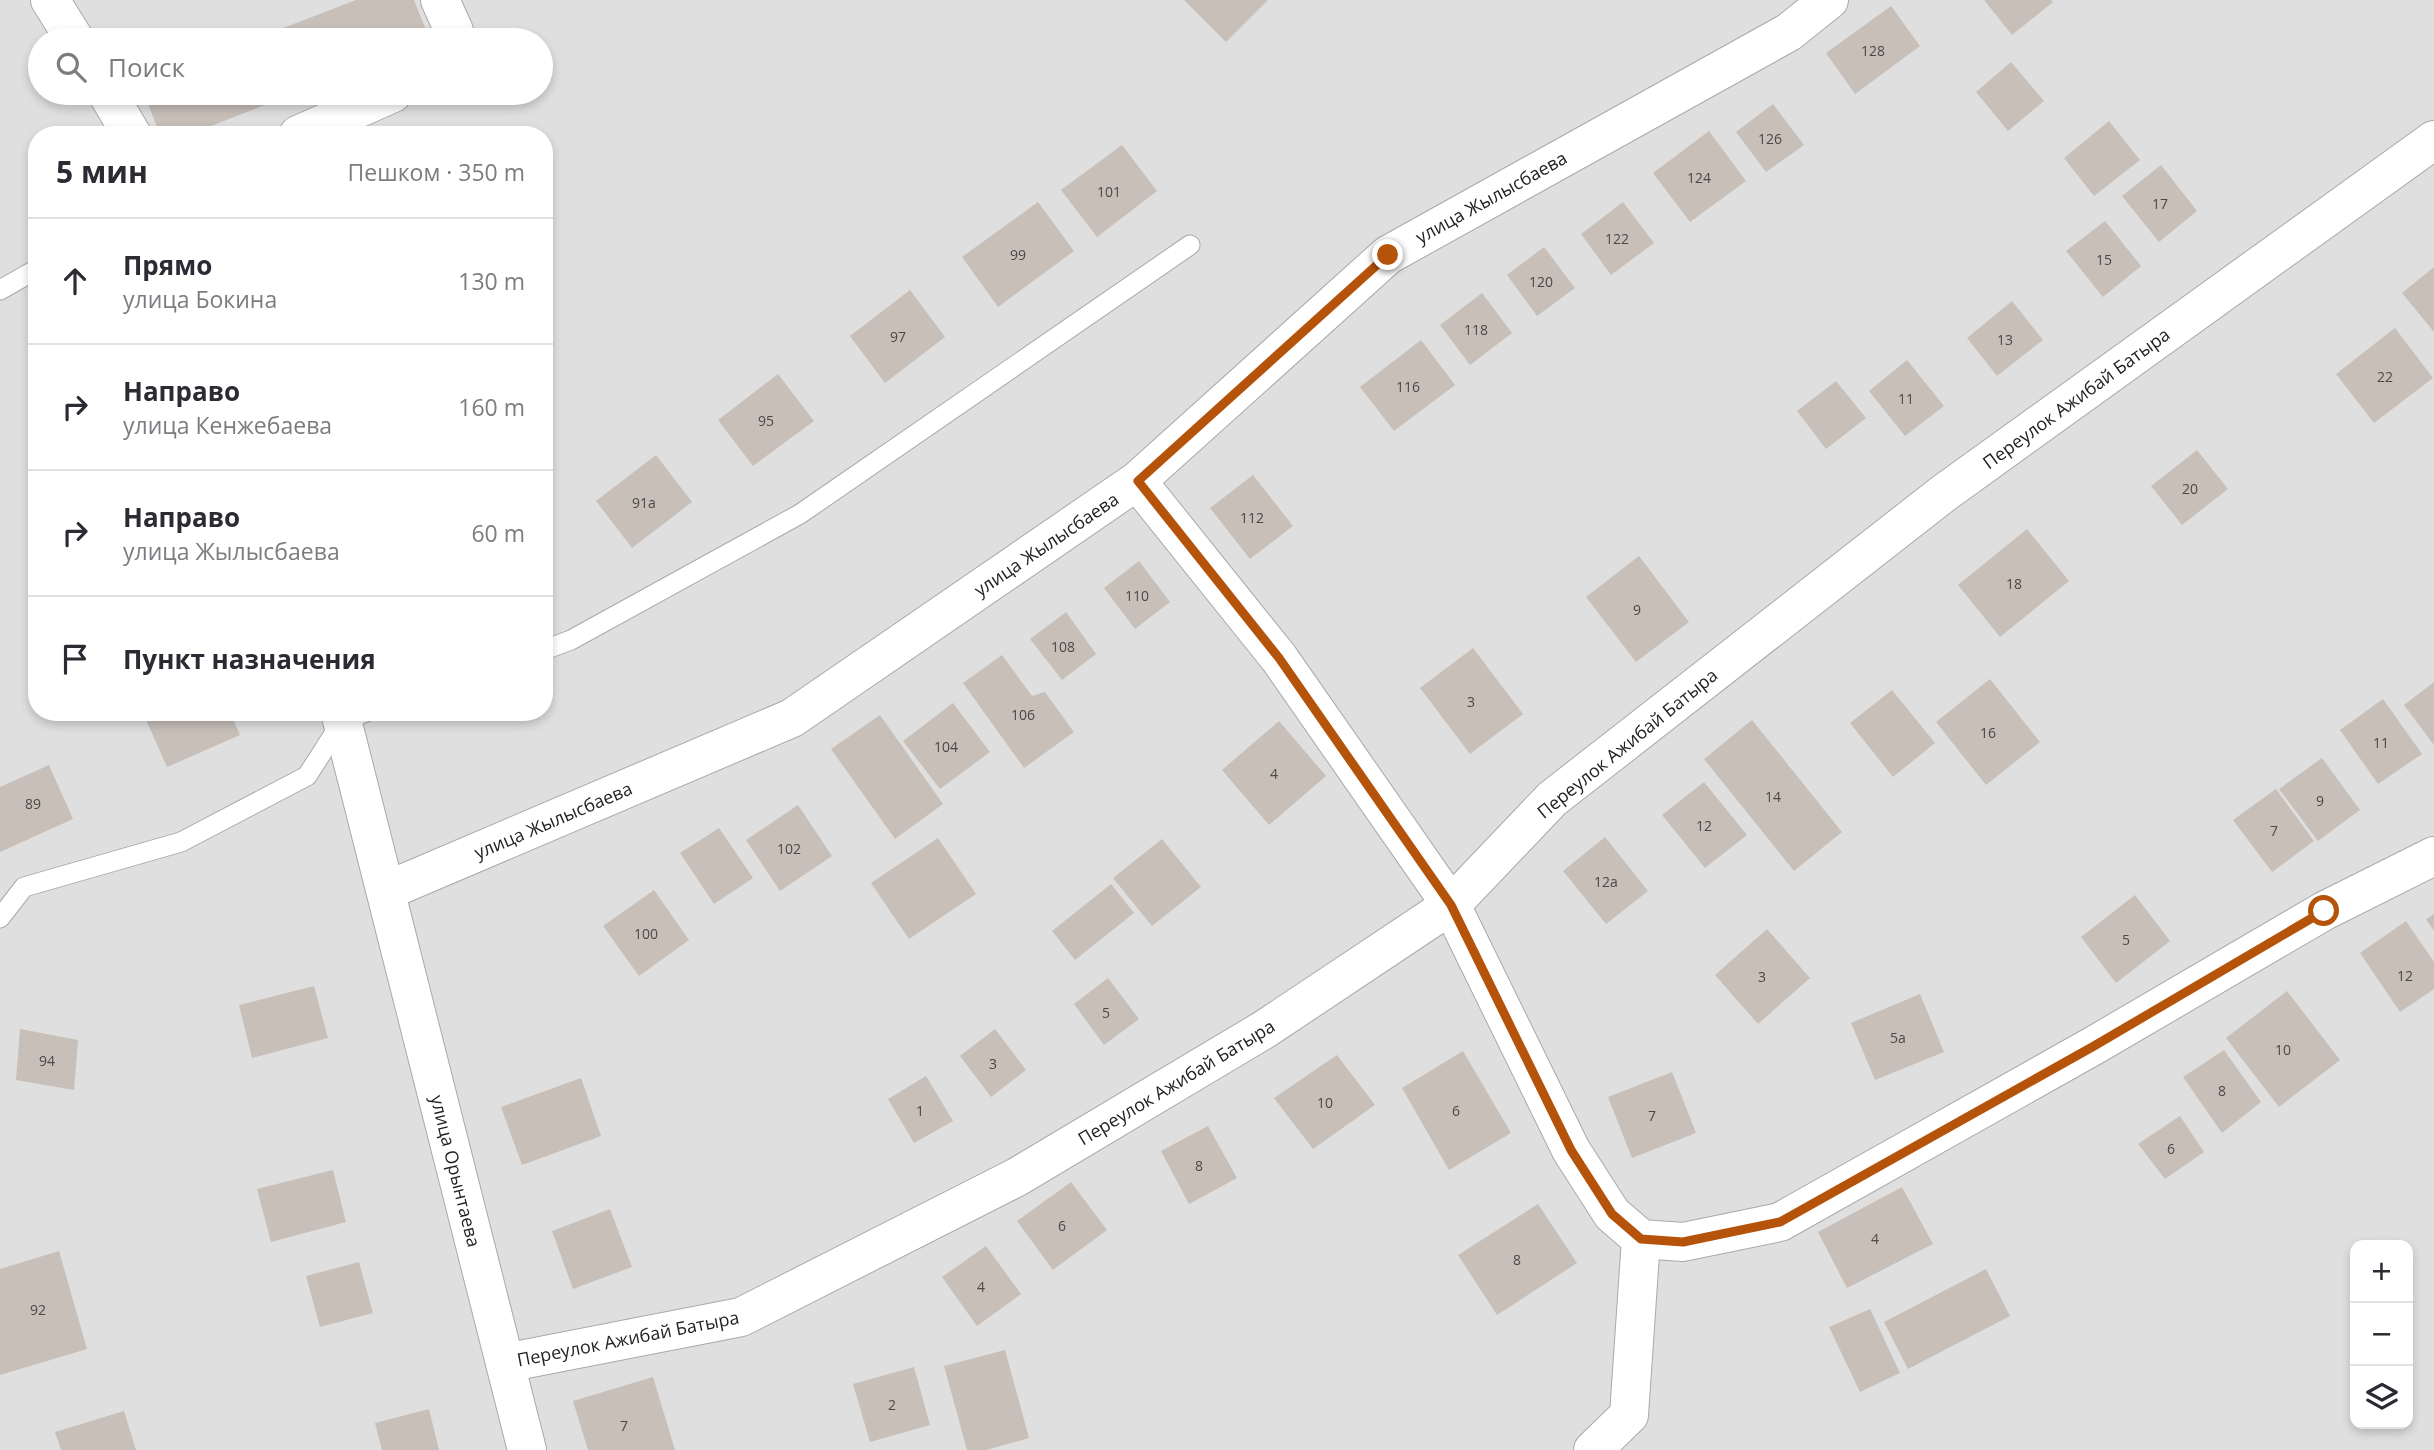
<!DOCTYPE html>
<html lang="ru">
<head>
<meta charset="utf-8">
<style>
	:root { --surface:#fff; --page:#f7f7f7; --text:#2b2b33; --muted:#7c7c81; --line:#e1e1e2 }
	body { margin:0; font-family:"Open Sans",sans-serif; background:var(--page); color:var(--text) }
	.controls { position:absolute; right:21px; bottom:21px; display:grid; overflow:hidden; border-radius:14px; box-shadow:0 4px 10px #0003 }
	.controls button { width:63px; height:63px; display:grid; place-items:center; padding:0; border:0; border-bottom:2px solid var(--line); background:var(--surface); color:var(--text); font:35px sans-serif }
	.stop { position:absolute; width:21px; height:21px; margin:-16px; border:5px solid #b45309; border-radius:50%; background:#fff }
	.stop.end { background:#b45309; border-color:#fff; box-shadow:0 2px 7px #0008 }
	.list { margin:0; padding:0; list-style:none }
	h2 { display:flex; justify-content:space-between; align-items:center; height:91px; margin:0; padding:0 28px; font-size:30px }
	h2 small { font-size:23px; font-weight:400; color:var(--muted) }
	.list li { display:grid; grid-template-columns:46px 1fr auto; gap:21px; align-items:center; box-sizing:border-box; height:126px; padding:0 28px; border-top:2px solid var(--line) }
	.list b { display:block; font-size:26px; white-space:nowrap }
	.list p { margin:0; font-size:23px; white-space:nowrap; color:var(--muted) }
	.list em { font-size:23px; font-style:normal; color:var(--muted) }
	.icon { flex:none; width:38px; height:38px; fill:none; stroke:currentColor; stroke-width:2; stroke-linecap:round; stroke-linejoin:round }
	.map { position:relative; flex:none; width:2434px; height:1450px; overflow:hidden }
	.search { position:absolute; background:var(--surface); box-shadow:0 4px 10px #0003; left:28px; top:28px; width:525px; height:77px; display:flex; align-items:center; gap:18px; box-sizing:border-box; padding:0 24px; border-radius:38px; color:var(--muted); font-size:26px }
	.panel { position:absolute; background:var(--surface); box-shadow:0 4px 10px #0003; left:28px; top:126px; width:525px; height:595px; border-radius:28px }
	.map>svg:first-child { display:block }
</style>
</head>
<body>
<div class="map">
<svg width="2434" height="1450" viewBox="0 0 2434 1450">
	<rect width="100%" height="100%" fill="#f2efe9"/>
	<path fill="#e0dfdf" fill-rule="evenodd" d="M0 0H2434V1450H0ZM40 40H541V93H40ZM37 135H544V712H37ZM2355 1245H2408V1424H2355Z"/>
	<path fill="#c7bfb8" d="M356 0H414L430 40H252Z
		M1184 0H1268L1226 42Z
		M1984 0H2051L2053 2 2012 35Z
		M1891 6 1920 46 1855 94 1826 53Z
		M2011 62 2044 101 2008 131 1976 92Z
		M144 93H296L188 135H160Z
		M1773 104 1804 145 1766 172 1736 132Z
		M2109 121 2140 160 2094 196 2064 158Z
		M1709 131 1746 181 1690 222 1653 173Z
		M1122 145 1157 191 1097 237 1061 190Z
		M2161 165 2197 211 2159 242 2122 196Z
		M1038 202 1074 251 998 307 962 257Z
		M1623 202 1654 243 1611 275 1581 234Z
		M2105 221 2141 266 2103 297 2066 251Z
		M1544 247 1575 288 1537 316 1507 275Z
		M2434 267V332L2402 293Z
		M910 290 945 337 885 383 850 336Z
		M1482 293 1512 333 1470 365 1440 325Z
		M2012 301 2043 340 1997 376 1967 338Z
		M2395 328 2433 378 2374 423 2336 374Z
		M1421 340 1455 385 1394 431 1360 387Z
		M1907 360 1944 406 1905 436 1869 391Z
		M778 374 814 421 753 466 718 420Z
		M1836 381 1866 418 1826 449 1797 411Z
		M2197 450 2228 489 2182 525 2151 486Z
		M656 455 692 502 632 548 596 501Z
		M1253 475 1293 526 1250 559 1210 508Z
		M2027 529 2069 581 2000 637 1958 585Z
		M1639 556 1689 622 1636 662 1586 597Z
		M1139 561 1170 602 1135 629 1104 588Z
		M1066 612 1096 654 1062 680 1030 639Z
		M1473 648 1523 714 1470 754 1420 688Z
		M1002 655 1032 696 1045 692 1074 732 1024 768 963 683Z
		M1990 679 2040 742 1986 785 1936 722Z
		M2434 682V745L2404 705Z
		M1892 690 1935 743 1893 777 1850 723Z
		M2383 699 2422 754 2378 784 2340 730Z
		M953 703 990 752 940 789 903 741Z
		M145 712H230L240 735 167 767 143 713Z
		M880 715 943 804 895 839 831 749Z
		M1752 720 1842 832 1794 871 1704 759Z
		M1279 721 1326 776 1269 825 1222 770Z
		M2322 758 2360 810 2318 841 2279 789Z
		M49 765 73 819 0 852V787Z
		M1704 782 1747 835 1705 868 1662 815Z
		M2276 789 2314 841 2272 872 2233 820Z
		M798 805 832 856 780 891 746 840Z
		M719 828 753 878 714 904 680 853Z
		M1605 837 1648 891 1606 924 1563 871Z
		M938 838 976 894 909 939 871 883Z
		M1162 839 1201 887 1152 926 1113 878Z
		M1111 884 1134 913 1075 960 1052 931Z
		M654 890 689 940 639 976 603 926Z
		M2135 895 2170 941 2116 983 2081 937Z
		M2434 914V931L2426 919Z
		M2406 921 2434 962V989L2400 1012 2360 953Z
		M1767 929 1810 978 1758 1024 1715 975Z
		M1108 978 1139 1019 1104 1045 1074 1004Z
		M314 986 328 1038 252 1058 239 1005Z
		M2287 991 2340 1060 2279 1107 2226 1038Z
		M1920 994 1944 1052 1875 1080 1851 1023Z
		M20 1029 78 1040 74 1090 16 1080Z
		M995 1029 1026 1070 991 1097 960 1056Z
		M2224 1050 2261 1102 2222 1133 2183 1077Z
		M1463 1051 1511 1133 1449 1170 1402 1088Z
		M1337 1055 1375 1105 1313 1149 1274 1098Z
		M1672 1072 1696 1133 1632 1158 1608 1097Z
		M926 1076 953 1121 914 1143 888 1099Z
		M581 1078 601 1136 522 1165 501 1107Z
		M2180 1116 2204 1152 2165 1179 2138 1144Z
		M1208 1126 1237 1178 1189 1204 1161 1151Z
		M333 1170 346 1222 271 1242 257 1189Z
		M1071 1182 1107 1230 1053 1270 1017 1221Z
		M1902 1187 1933 1244 1847 1288 1818 1232Z
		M1538 1204 1577 1263 1497 1315 1458 1255Z
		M610 1209 632 1267 573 1289 552 1231Z
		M986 1246 1021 1294 977 1326 942 1277Z
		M59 1251 87 1349 0 1375V1269Z
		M359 1262 373 1313 320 1327 306 1276Z
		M1986 1269 2010 1316 1908 1369 1884 1322Z
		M1870 1309 1900 1373 1860 1392 1829 1327Z
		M1005 1350 1029 1438 986 1450H967L944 1366Z
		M914 1367 930 1425 870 1442 853 1384Z
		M653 1377 675 1450H588L573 1401Z
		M429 1409 439 1450H382L375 1423Z
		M124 1411 136 1450H61L55 1432Z"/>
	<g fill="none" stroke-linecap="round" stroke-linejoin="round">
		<defs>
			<path id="lane" d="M0 290 37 269
				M544 650 571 640 800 514 1190 245
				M0 918 24 887 181 842 307 776 343 720 366 712"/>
			<path id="street" d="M50 0 75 40
				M440 0 454 31 452 40
				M107 93 132 135
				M298 135 393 93
				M1137 481 1279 658 1451 905 1571 1150 1612 1214 1641 1239
				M340 712 527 1450
				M386 891 792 718 1137 481 1388 255 1789 32 1829 0
				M1641 1239 1683 1242 1780 1222 2093 1046 2324 911 2434 856
				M505 1363 741 1317 1017 1177 1265 1029 1451 905 1552 799 1944 493 2434 140
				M1593 1450 1629 1415 1641 1239"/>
		</defs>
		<use href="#lane" stroke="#a9a9a9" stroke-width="21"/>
		<use href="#street" stroke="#a9a9a9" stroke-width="40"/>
		<use href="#lane" stroke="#fff" stroke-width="19"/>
		<use href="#street" stroke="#fff" stroke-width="38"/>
	</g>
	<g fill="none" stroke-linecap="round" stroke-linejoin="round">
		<path stroke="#b45309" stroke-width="9" d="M1388 255 1138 481 1279 658 1451 905 1571 1150 1612 1214 1641 1239 1683 1242 1780 1222 2094 1046 2324 911"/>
	</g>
	<g text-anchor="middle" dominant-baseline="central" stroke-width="5" stroke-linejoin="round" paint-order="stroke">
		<g font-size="14" fill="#4b4948">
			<text x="1873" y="50">128</text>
			<text x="1770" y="138">126</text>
			<text x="1699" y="177">124</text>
			<text x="1109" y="191">101</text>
			<text x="2160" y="203">17</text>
			<text x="1617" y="238">122</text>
			<text x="1018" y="254">99</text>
			<text x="2104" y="259">15</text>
			<text x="1541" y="281">120</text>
			<text x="1476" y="329">118</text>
			<text x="898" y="336">97</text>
			<text x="2005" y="339">13</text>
			<text x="2385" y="376">22</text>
			<text x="1408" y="386">116</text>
			<text x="1906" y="398">11</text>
			<text x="766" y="420">95</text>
			<text x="2190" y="488">20</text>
			<text x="644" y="502">91а</text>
			<text x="1252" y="517">112</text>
			<text x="2014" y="583">18</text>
			<text x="1137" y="595">110</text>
			<text x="1637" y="609">9</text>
			<text x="1063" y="646">108</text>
			<text x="1471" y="701">3</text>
			<text x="1023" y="714">106</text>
			<text x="1988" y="732">16</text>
			<text x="2381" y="742">11</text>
			<text x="946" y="746">104</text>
			<text x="1274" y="773">4</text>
			<text x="1773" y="796">14</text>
			<text x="2320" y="800">9</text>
			<text x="33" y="803">89</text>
			<text x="1704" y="825">12</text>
			<text x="2274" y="830">7</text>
			<text x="789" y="848">102</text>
			<text x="1606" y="881">12а</text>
			<text x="646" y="933">100</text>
			<text x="2126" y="939">5</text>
			<text x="2405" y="975">12</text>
			<text x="1762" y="976">3</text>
			<text x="1106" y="1012">5</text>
			<text x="1898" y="1037">5а</text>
			<text x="2283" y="1049">10</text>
			<text x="47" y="1060">94</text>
			<text x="993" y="1063">3</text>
			<text x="2222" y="1090">8</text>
			<text x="1325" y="1102">10</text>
			<text x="920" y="1110">1</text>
			<text x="1456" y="1110">6</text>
			<text x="1652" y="1115">7</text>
			<text x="2171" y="1148">6</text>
			<text x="1199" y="1165">8</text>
			<text x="1062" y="1225">6</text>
			<text x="1875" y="1238">4</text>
			<text x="1517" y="1259">8</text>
			<text x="981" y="1286">4</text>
			<text x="38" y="1309">92</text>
			<text x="892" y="1404">2</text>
			<text x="624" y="1425">7</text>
		</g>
		<g font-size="18" fill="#222" stroke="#fff">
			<text transform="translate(1491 197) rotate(-29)">улица Жылысбаева</text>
			<text transform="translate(2076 398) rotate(-36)">Переулок Ажибай Батыра</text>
			<text transform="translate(1046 544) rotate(-34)">улица Жылысбаева</text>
			<text transform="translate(1627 743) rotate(-39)">Переулок Ажибай Батыра</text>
			<text transform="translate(553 820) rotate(-23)">улица Жылысбаева</text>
			<text transform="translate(1176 1082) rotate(-31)">Переулок Ажибай Батыра</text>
			<text transform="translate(456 1171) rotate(76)">улица Орынтаева</text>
			<text transform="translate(628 1338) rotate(-11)">Переулок Ажибай Батыра</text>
		</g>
	</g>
</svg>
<div class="controls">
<button>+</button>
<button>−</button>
<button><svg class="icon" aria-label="layers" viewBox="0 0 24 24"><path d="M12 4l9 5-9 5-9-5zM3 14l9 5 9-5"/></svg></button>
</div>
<div class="stop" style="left:2324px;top:911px"></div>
<div class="stop end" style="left:1388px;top:255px"></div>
<div class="search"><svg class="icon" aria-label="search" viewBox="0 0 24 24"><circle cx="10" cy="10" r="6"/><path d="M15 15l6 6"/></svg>Поиск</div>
<section class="panel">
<h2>5 мин<small>Пешком · 350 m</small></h2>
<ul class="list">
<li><svg class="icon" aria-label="ahead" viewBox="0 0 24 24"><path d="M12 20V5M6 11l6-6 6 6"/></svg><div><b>Прямо</b><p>улица Бокина</p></div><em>130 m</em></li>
<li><svg class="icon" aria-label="right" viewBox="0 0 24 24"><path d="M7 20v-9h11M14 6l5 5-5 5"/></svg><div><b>Направо</b><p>улица Кенжебаева</p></div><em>160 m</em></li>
<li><svg class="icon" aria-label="right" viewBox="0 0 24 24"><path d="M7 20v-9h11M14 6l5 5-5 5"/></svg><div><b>Направо</b><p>улица Жылысбаева</p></div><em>60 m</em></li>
<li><svg class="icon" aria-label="arrive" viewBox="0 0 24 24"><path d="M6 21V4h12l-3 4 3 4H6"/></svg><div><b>Пункт назначения</b></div></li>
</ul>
</section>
</div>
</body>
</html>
